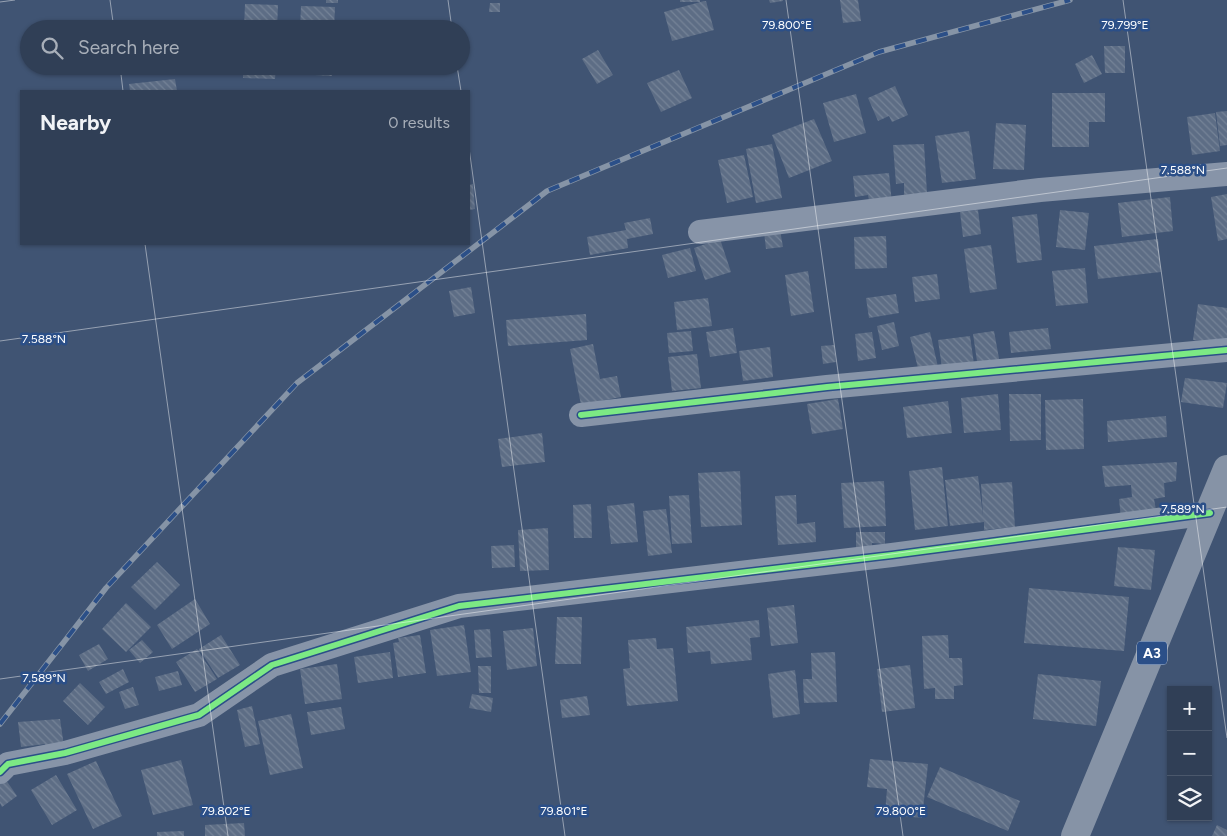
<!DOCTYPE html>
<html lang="en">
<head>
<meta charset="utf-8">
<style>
	:root { --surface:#303f56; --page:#3c4a60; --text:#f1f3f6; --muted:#a8afb9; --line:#4b586c }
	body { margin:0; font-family:Figtree,sans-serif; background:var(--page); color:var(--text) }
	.controls { position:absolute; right:15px; bottom:15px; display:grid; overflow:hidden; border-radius:0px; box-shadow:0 1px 4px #0004 }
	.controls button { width:45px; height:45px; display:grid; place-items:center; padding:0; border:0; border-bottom:1px solid var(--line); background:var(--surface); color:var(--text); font:25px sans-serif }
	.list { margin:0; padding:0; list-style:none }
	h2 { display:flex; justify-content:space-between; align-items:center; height:65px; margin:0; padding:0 20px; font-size:21px }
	h2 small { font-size:16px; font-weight:400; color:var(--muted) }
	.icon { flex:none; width:28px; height:28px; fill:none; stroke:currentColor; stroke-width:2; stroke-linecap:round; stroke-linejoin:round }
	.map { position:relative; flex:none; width:1227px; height:836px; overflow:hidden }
	.search { position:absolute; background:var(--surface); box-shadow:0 1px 4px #0004; left:20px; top:20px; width:450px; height:55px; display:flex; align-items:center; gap:12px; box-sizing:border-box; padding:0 18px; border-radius:28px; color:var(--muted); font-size:19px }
	.panel { position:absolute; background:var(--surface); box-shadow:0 1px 4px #0004; left:20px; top:90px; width:450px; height:155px; border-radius:0px }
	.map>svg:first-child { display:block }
</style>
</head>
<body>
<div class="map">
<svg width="1227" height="836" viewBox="0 0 1227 836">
	<defs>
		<pattern id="building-back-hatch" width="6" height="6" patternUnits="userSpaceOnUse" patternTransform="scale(1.25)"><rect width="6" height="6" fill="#5d6d85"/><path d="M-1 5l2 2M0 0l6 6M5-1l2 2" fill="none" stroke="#758397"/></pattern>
	</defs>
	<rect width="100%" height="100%" fill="#405473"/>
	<path fill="url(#building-back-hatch)" d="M326 0H338V3H326Z
		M680 0H700V2H680Z
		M769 0H783V1L770 3Z
		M840 0H858L861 21 843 23Z
		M704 1H706L714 30 672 41 664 12Z
		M490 3H500V12H489Z
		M245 4 278 5 277 29H244Z
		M301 6 335 7 334 29H300Z
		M1104 46H1125V73H1105Z
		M598 50 613 75 597 84 582 59Z
		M1092 55 1102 74 1084 83 1075 64Z
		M243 66H276L275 79 243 78Z
		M298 66H332V76L298 74Z
		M679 70 692 98 661 112 647 83Z
		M175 79 177 91H130L129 84Z
		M895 86 908 115 892 122 889 116 878 121 868 98Z
		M1052 93H1105V122H1089V147H1052Z
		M856 94 866 133 834 142 823 103Z
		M1227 111V145L1220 146 1216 112Z
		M1215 113 1220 151 1192 155 1187 117Z
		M814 119 832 161 789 178 772 135Z
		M996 123 1026 125 1024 170 993 169Z
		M969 131 976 179 942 183 935 136Z
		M772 144 782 198 756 203 746 149Z
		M924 144 927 193 904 195V183L896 184 893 145Z
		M744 155 753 197 727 203 718 160Z
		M889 173 892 204 870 206 868 195 855 197 853 176Z
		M473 184 475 209 469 210V185Z
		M1227 194V239L1218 241 1211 197Z
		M1170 197 1173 231 1122 237 1118 203Z
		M978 210 981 234 963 237 960 212Z
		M1060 210 1089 213 1085 250 1056 247Z
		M1037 214 1042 260 1017 263 1012 217Z
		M650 218 653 234 627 239 628 248 590 255 587 237 626 230 624 223Z
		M780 230 783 247 766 249 764 232Z
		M886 236 887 268 855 269 854 237Z
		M720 239 731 272 705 280 694 248Z
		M1158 239 1161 272 1098 279 1094 246Z
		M991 245 997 289 970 293 964 249Z
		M690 248 696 271 668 278 662 255Z
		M1085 268 1088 303 1056 306 1052 271Z
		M808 271 814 312 791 316 785 275Z
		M937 274 940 299 915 302 912 277Z
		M471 287 475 313 454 317 449 291Z
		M896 294 899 313 869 318 866 298Z
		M708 298 712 326 677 330 674 302Z
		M1198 304 1227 308V344L1193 340Z
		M586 314 587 340 508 346 506 320Z
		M894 322 899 346 882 350 877 326Z
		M733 328 737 353 710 357 706 332Z
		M1048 328 1051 349 1011 353 1009 332Z
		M691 331 693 351 669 353 667 333Z
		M994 331 1000 364 978 368 973 334Z
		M872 332 876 358 858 361 855 334Z
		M930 332 938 367 919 372 910 337Z
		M970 336 974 364 942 368 938 340Z
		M593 344 600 379 617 376 621 397 581 405 570 349Z
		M834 345 836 362 823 364 821 346Z
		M770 347 773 377 743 381 739 351Z
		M697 354 701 388 672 391 668 357Z
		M1185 378 1227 383 1223 408 1181 402Z
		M998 394 1001 430 964 433 961 398Z
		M1009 394H1041V440L1010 441Z
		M838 399 843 429 812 434 807 404Z
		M1083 399 1084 449 1046 450 1045 400Z
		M948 401 952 433 907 438 903 407Z
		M1166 416 1167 437 1108 442 1107 421Z
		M542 433 545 462 502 467 498 439Z
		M1177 462 1176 481 1164 483 1165 497 1154 499 1156 510 1121 518 1119 499 1132 497 1131 485 1105 487 1102 466Z
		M942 467 948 526 915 530 909 471Z
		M740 471 742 525 701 527 698 473Z
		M978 476 983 516 981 484 1012 482 1015 527 984 530V522L950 526 945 480Z
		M884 481 886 526 844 528 841 483Z
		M689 495 692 543 672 544 669 496Z
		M796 495 797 524 815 522 816 542 778 545 775 496Z
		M634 503 638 542 611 544 607 506Z
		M591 504 592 538H574L573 505Z
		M666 509 672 553 648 556 643 511Z
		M548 528 549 570 520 571 518 530Z
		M856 532H885V544L872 543V551L856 550Z
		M514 545 515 567 492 568 491 546Z
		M1118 547 1155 550 1151 590 1114 586Z
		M157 562 180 585 155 610 131 587Z
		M1029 588 1129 597 1124 651 1024 643Z
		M195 599 210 624 172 649 157 625Z
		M126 603 151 627 126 652 102 629Z
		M794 605 798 643 771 646 767 608Z
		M557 617H582L581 664H555Z
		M759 620 760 637 750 638 752 660 711 664 710 651 688 653 686 627Z
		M464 625 471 672 437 676 430 630Z
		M533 628 537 666 507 670 503 631Z
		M490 629 492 657 476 658 474 630Z
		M221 635 240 665 218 678 199 649Z
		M420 635 426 673 398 677 393 643 399 642 398 638Z
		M948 635 949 658H962L963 685 954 686V699H935V688L924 689 922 636Z
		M656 638 657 649 673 648 678 701 627 706 623 669 630 668 628 640Z
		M142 640 153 652 140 663 129 650Z
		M99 644 108 659 88 671 79 655Z
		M197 649 217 679 195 692 176 662Z
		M390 652 393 678 358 683 354 657Z
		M835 652 837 702 804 703 803 679H812L811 653Z
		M337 664 342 699 305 704 300 669Z
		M910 665 915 708 882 712 877 669Z
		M478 666H491V693H479Z
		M123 669 129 682 106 694 99 682Z
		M795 670 800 714 773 718 768 674Z
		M178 671 182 685 159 691 155 677Z
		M1038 674 1101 681 1096 726 1033 719Z
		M80 683 105 707 88 725 63 701Z
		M133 687 139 705 125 709 119 692Z
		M472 694 493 698 491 712 469 708Z
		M587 696 590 715 562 718 560 700Z
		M252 706 260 744 245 747 237 710Z
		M341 707 345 729 311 735 307 712Z
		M291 714 303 768 270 775 258 721Z
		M60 719 64 746 45 748V744L21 747 18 722Z
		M870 759 928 764 922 818 885 814 887 789 867 787Z
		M181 760 193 805 153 815 141 770Z
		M96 761 122 816 93 829 67 774Z
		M940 767 1020 801 1008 831 927 797Z
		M56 775 77 810 52 825 31 790Z
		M6 780 17 796 2 807 0 803V784Z
		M244 823 245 836H205V825Z
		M1217 825 1227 830V836H1212Z
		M184 831V836H157V832Z"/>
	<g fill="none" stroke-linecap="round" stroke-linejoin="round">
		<path stroke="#8794a8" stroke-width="24" d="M700 232 1040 190 1227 174
			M581 415 827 387 1227 350
			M0 772 8 764 65 753 199 715 272 665 459 606 892 555 1210 513"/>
		<path stroke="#8693a6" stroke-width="28" d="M1075 836 1227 469"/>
		<defs>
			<path id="rail" d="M0 724 106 588 297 383 547 191 879 52 1070 0"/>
		</defs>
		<use href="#rail" stroke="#8694a6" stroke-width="5.5"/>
		<use href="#rail" stroke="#2b4f88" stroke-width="4" stroke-dasharray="11" stroke-linecap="butt"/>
		<defs>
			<path id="cycleway" d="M581 415 827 387 1227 350
				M0 772 8 764 65 753 199 715 272 665 459 606 892 555 1210 513"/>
		</defs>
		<use href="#cycleway" stroke="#2b4f88" stroke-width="9"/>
		<use href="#cycleway" stroke="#7ce984" stroke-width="6"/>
	</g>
	<path fill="none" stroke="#fff" stroke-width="1" stroke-opacity="0.45" d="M110 0 114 29M448 0 452 29M786 0 903 836M1123 0 1227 738M0 2 15 0M120 66 123 91M457 66 461 91M469 148 565 836M145 244 228 836M0 341 1227 168M0 679 1227 507"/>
	<g text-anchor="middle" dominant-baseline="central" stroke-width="5" stroke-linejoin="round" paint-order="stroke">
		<rect fill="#2b4f88" stroke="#bfcadb" stroke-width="1" x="1137" y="641.5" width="30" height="23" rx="4"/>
		<g font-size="14" font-weight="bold" fill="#fff">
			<text x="1152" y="653">A3</text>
		</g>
	</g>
	<g font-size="12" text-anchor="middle" fill="#fff" stroke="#2b4f88" stroke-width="5" stroke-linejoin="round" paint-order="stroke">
		<text x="787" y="29">79.800°E</text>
		<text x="1125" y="29">79.799°E</text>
		<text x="1183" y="174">7.588°N</text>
		<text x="44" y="343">7.588°N</text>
		<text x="1183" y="513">7.589°N</text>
		<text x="44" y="682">7.589°N</text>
		<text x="226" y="815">79.802°E</text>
		<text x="564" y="815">79.801°E</text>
		<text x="901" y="815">79.800°E</text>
	</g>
</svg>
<div class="controls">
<button>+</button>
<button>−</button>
<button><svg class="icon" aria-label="layers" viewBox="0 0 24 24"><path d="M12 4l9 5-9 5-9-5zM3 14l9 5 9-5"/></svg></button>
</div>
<div class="search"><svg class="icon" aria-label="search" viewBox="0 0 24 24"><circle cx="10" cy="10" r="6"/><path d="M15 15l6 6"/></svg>Search here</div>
<section class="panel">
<h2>Nearby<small>0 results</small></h2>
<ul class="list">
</ul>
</section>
</div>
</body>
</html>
